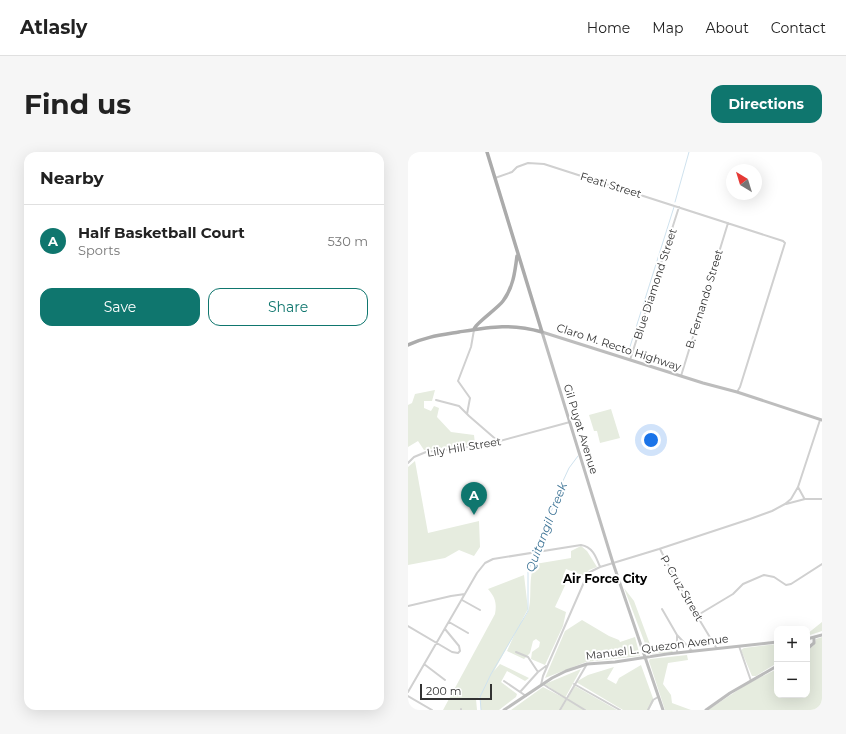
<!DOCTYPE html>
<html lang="en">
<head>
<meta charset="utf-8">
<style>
	:root { --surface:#fff; --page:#f6f6f6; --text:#222; --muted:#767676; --line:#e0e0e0; --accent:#0f766e }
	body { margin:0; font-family:Montserrat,sans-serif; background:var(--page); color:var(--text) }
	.controls { position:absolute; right:12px; bottom:12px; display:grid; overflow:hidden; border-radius:8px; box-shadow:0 4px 16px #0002 }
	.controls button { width:36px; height:36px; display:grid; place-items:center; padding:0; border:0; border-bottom:1px solid var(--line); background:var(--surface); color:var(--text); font:20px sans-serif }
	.compass { position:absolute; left:318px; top:12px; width:36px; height:36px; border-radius:50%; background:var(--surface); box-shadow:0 4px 16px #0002; rotate:322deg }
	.scale { position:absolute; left:12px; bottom:10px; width:72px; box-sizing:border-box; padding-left:4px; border:2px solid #333; border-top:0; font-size:11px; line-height:14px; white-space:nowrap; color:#333; -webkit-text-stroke:3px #fff; paint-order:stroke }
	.you { position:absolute; left:243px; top:288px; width:14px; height:14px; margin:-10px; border:3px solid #fff; border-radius:50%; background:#1a73e8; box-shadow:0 0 0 6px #1a73e833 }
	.badge { display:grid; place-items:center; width:26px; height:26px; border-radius:50%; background:var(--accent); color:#fff; font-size:13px; font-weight:700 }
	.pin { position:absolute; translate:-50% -33px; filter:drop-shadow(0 1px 2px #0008) }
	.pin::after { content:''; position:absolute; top:21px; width:14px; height:12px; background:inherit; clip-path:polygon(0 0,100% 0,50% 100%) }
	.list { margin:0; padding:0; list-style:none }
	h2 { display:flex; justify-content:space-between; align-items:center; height:52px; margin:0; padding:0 16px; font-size:17px }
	h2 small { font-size:13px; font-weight:400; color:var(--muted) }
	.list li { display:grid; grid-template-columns:26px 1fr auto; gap:12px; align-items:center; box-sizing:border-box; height:72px; padding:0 16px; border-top:1px solid var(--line) }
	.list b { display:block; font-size:15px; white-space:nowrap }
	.list p { margin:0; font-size:13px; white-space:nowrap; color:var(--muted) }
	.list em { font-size:13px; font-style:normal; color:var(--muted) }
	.actions { display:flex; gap:8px; padding:12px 16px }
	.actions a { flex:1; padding:9px 0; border:1px solid var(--accent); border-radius:12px; text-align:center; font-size:14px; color:var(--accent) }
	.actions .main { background:var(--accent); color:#fff }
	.map { position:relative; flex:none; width:414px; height:558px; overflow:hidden; border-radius:12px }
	header { display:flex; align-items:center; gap:24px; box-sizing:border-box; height:56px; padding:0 20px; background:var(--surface); border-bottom:1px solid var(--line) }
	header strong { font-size:19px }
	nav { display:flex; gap:22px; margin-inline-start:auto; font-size:14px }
	.intro { display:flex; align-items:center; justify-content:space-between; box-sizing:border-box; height:96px; padding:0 24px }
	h1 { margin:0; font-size:28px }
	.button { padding:10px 18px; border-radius:12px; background:var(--accent); color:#fff; font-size:14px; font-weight:700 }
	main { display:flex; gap:24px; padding:0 24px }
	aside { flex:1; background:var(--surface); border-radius:12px; box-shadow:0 4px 16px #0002 }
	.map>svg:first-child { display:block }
</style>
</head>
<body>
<header>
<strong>Atlasly</strong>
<nav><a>Home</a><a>Map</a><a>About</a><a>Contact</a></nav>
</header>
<div class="intro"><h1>Find us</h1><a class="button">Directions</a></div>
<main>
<aside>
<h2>Nearby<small></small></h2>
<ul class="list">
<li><span class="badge">A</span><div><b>Half Basketball Court</b><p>Sports</p></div><em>530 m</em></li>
</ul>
<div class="actions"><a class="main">Save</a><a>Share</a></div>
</aside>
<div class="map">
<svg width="414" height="558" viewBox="0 0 414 558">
	<rect width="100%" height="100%" fill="#fff"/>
	<path fill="#e6ecdf" d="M27 238 24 249H16V256L23 259 26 254 31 256 29 265 43 280 66 283 67 292 16 298 10 289 0 295V253L4 251 7 242Z
		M203 257 212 286 192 291 189 279H186L181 263Z
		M7 309 20 381 71 369 72 395 66 404 51 398 37 406 0 413V315Z
		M173 394 179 399 189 415 181 418 176 424 158 417 155 424 160 427 147 455 158 460 155 474 137 513 123 507 124 500 131 495 132 490 128 487 125 489 122 501 116 507 99 499 108 479 86 519 92 512 121 526 117 529 99 519 93 530 109 542 108 545 91 558H73L72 545 68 547 69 558H35L87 462C89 451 87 445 80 437L116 423 120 457 112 472C115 467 120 462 121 456 124 442 120 424 127 412L163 406V399Z
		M216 436 226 449 243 495 257 490 265 500 241 502Z
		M174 468 201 484 211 488 212 490 227 485 232 504 178 510 137 526 157 479Z
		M414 470V479L399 484V482Z
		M414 485V558H300L339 532 369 517V543H399V499L406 493 408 487Z
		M369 492V511L348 524H344L333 498 336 496Z
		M279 503 280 508 260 511 255 532 263 543 264 551 283 558H257L241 509 242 507Z
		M233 513 246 549 241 558H215L168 530 180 523 206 515 199 527 208 532 211 526Z
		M173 517 157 546 137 532Z
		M167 534 209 558H153Z
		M135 535 158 547 152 558H103Z"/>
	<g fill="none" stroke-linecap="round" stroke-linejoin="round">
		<path stroke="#cfe2ee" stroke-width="1" d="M267 50 281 0
			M220 201 266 55
			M73 558 72 545 83 522 120 459V420L154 331 161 316 170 304"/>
		<path stroke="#d0d0d0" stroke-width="2" d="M87 26 104 20 109 15 120 11 136 12 375 89 377 91 332 235 329 240
			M66 178 63 195 50 229 62 246 59 262 61 264 91 290
			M222 208 271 55
			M273 224 320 71
			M28 248 51 254 59 262
			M0 311 6 305 18 300 77 293 162 270
			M390 335 396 346
			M378 352 397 347H414
			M252 397 271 434 309 497
			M54 448 72 458
			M0 454 43 444 57 442
			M254 457 269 483 284 499
			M290 463 325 442 335 432 356 423 366 425 378 433 383 432 414 412
			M41 470 60 481
			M0 474 44 500 50 501 52 499 51 494 37 477
			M331 494 343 529
			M108 500 120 505 130 520 112 540
			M269 501V483
			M16 512 37 528
			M130 520 138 514
			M96 529 118 544
			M135 532 141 536 177 558
			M166 532 212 558
			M133 533 135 524 180 421 192 415 251 397 342 367 364 359 377 352 383 347 390 335 412 268
			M0 540 69 421 77 411 85 407 173 393C185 395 188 405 192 415
			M0 544 24 558
			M53 558V557
			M152 558 179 512
			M240 558 245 548 250 545"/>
		<path stroke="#bdbdbd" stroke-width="3" d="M134 180 205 411 255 558
			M134 180 295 231 329 240 414 268
			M399 487 414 483
			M399 497 406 491V486
			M96 558 144 526 158 519 179 512 207 510 259 502 369 490
			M298 558 322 541 369 514"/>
		<path stroke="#ababab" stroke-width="3.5" d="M79 0 134 180
			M66 177C67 172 90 156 95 149 105 136 107 120 109 104
			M0 193C16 185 33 183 51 180 82 175 103 171 134 180"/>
	</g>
	<g text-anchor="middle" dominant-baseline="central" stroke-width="4" stroke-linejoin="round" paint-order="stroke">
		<g font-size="11" fill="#333" stroke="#fff">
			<text transform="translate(203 33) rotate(17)">Feati Street</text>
			<text transform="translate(247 132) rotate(-72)">Blue Diamond Street</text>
			<text transform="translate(296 147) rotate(-73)">B. Fernando Street</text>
			<text transform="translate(211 195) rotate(18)">Claro M. Recto Highway</text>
			<text transform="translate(173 277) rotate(73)">Gil Puyat Avenue</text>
			<text transform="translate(56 295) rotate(-9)">Lily Hill Street</text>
			<text transform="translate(274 436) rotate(60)">P. Cruz Street</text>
			<text transform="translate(249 495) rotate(-7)">Manuel L. Quezon Avenue</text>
		</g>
		<g font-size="12" font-style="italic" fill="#3f7597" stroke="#fff">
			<text transform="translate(138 375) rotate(-69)">Quitangil Creek</text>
		</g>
		<g font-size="12" font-weight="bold" fill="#000" stroke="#fff">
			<text x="197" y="426">Air Force City</text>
		</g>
	</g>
</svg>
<div class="controls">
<button>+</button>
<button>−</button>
</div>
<svg class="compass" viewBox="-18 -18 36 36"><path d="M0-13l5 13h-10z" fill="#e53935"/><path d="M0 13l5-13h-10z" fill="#767676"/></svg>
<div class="scale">200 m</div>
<div class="you"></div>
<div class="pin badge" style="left:66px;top:363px">A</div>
</div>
</main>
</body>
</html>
